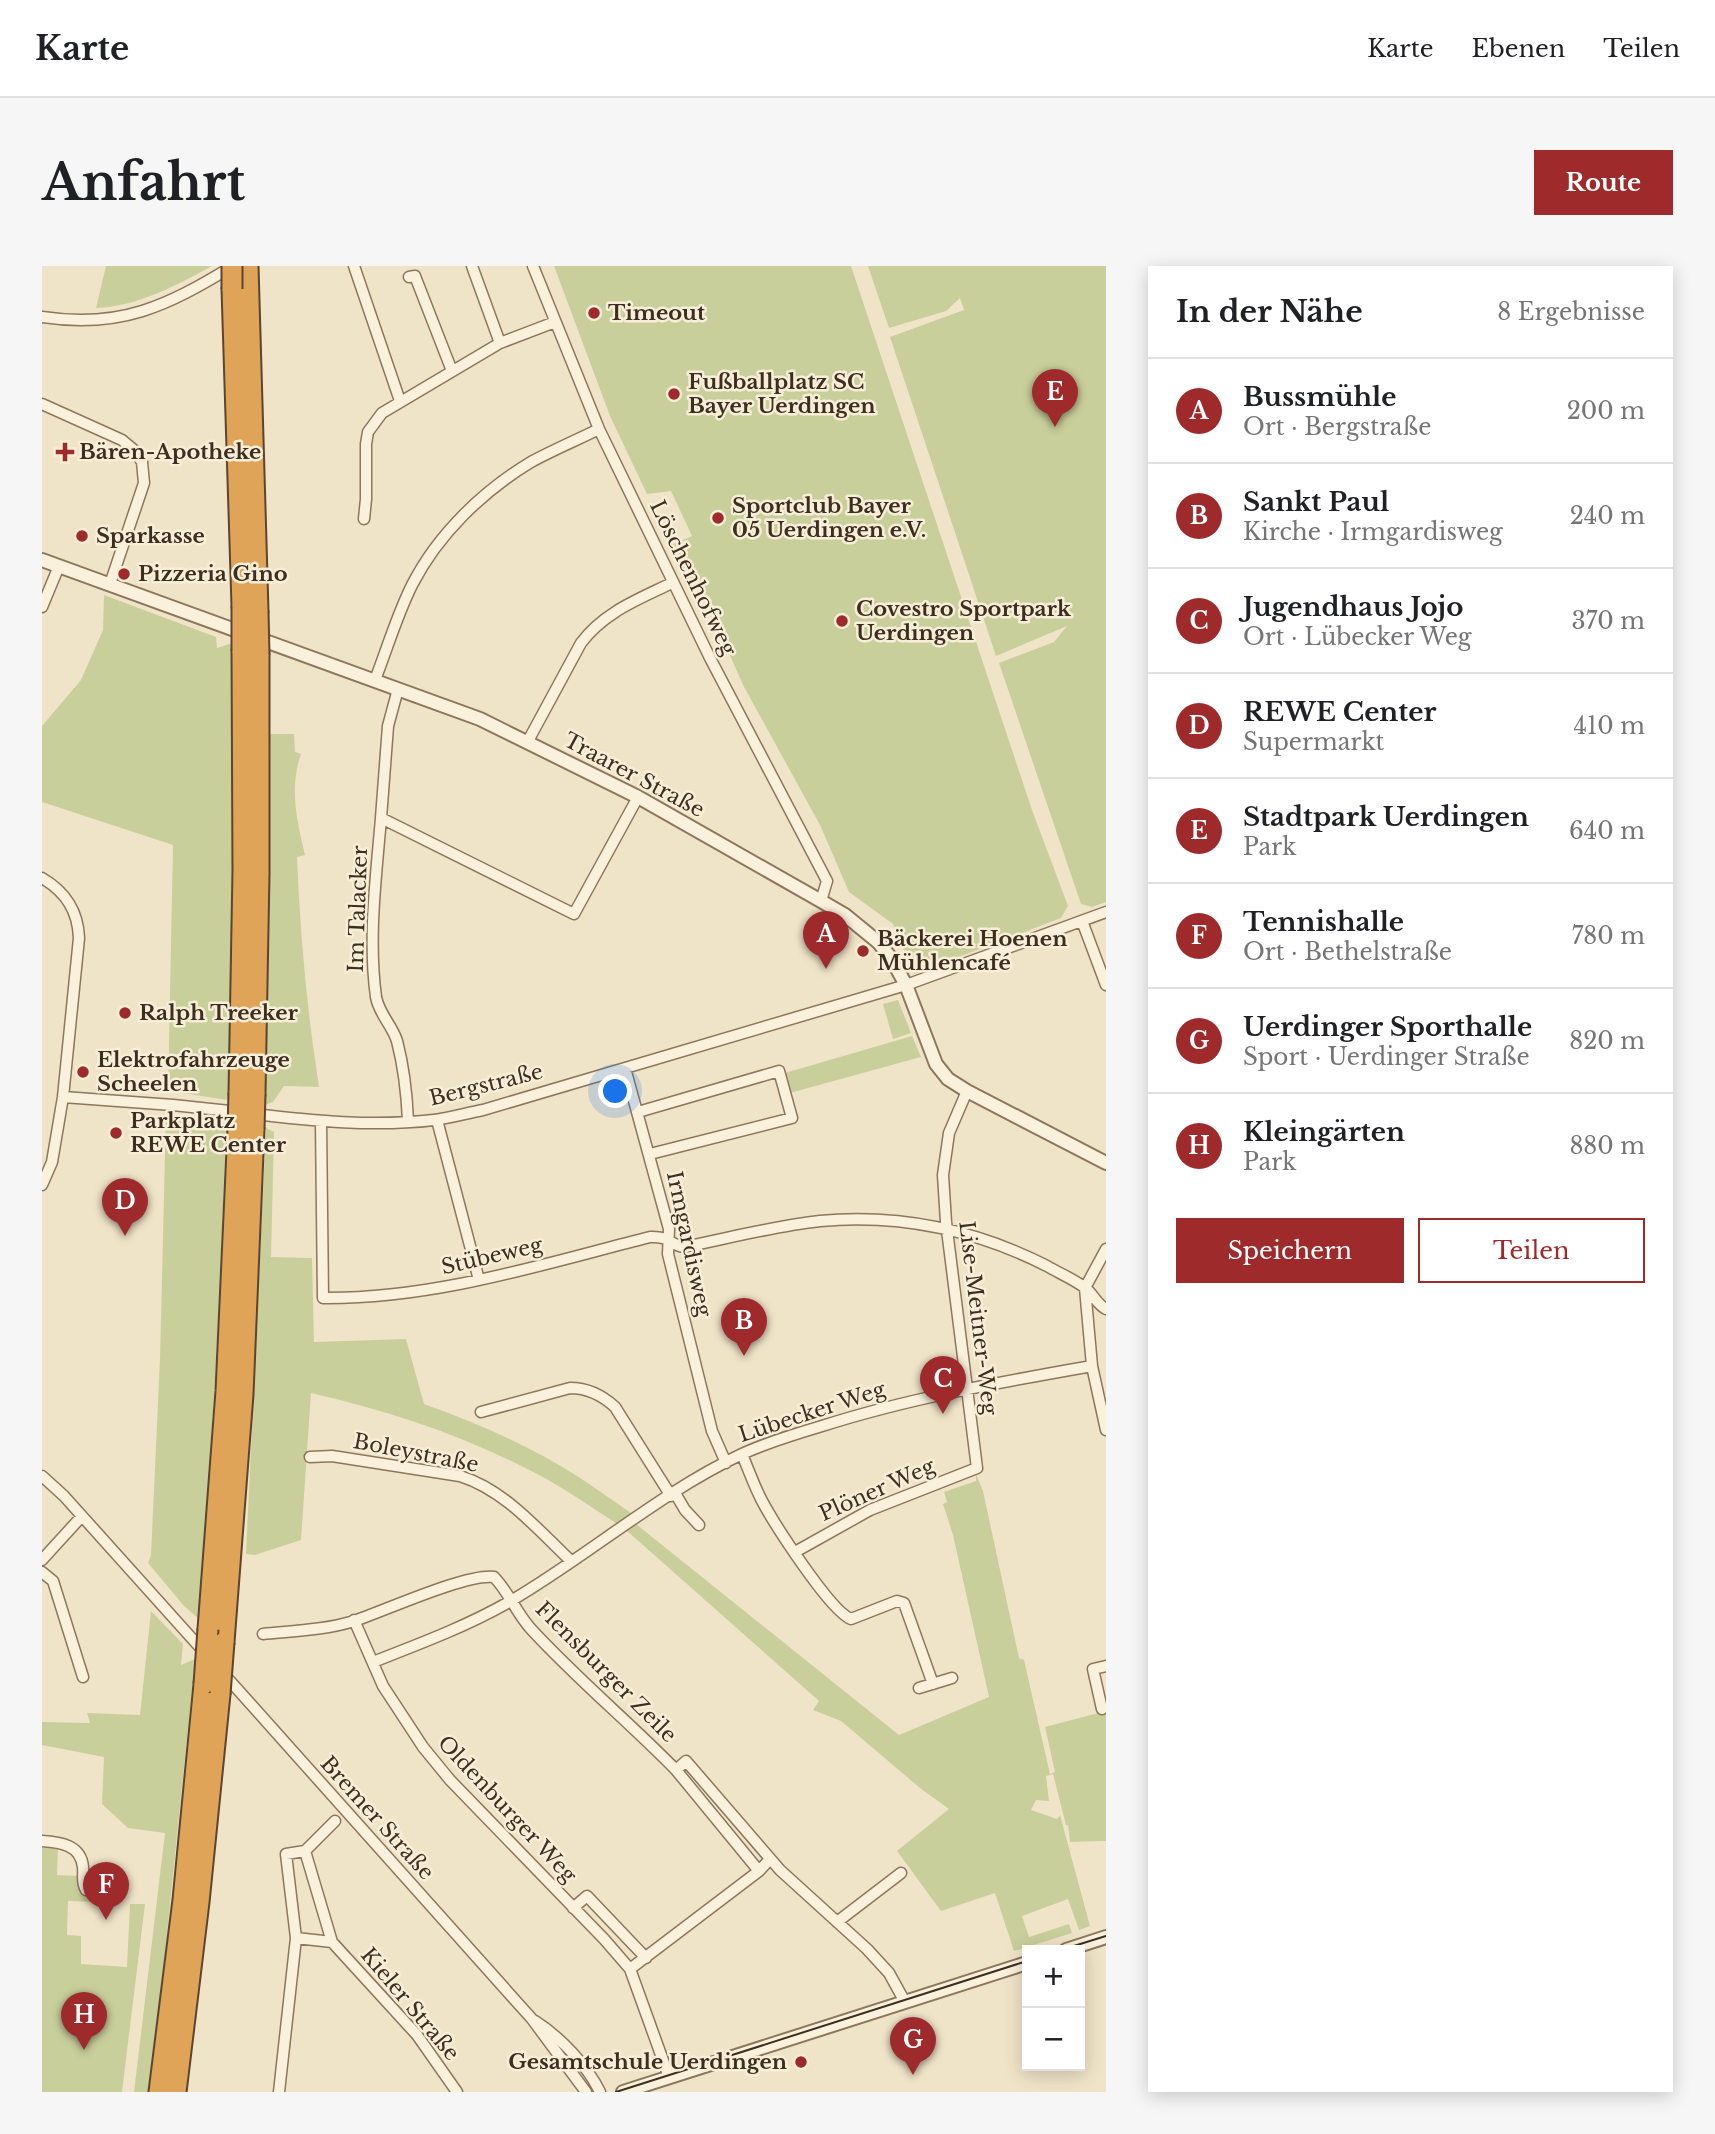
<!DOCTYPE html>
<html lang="de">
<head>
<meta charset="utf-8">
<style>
	:root { --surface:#fff; --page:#f6f6f6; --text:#202124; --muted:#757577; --line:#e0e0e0; --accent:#9e2a2b }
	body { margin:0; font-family:"Libre Baskerville",serif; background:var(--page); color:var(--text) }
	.controls { position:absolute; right:21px; bottom:21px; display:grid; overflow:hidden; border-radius:0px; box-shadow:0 4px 18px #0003 }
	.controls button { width:63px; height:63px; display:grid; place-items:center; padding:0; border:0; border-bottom:2px solid var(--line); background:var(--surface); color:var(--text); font:35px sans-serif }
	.you { position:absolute; left:574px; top:826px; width:24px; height:24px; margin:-18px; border:5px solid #fff; border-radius:50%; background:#1a73e8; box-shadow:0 0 0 10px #1a73e833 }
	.badge { display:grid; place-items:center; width:46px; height:46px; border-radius:50%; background:var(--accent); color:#fff; font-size:23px; font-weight:700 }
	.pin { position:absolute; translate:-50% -58px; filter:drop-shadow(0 2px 4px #0008) }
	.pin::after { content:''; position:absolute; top:37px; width:24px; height:21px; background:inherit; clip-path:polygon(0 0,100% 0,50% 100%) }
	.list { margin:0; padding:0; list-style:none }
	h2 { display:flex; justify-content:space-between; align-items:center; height:91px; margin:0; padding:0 28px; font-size:30px }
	h2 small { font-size:23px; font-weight:400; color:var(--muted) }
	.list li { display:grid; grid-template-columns:46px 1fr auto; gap:21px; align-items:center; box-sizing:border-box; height:105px; padding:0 28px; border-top:2px solid var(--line) }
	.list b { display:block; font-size:26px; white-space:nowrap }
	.list p { margin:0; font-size:23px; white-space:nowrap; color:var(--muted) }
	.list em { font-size:23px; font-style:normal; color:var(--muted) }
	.actions { display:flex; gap:14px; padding:21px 28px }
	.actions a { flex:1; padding:16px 0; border:2px solid var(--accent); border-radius:0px; text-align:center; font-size:24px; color:var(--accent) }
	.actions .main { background:var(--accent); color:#fff }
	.map { position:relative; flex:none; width:1064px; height:1826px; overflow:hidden; border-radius:0px }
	header { display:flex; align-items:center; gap:42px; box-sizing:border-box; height:98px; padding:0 35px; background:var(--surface); border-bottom:2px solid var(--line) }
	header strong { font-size:33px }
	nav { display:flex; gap:38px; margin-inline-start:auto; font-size:24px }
	.intro { display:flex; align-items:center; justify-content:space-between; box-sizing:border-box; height:168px; padding:0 42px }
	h1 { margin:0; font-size:49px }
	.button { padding:18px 32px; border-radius:0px; background:var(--accent); color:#fff; font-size:24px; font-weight:700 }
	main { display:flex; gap:42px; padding:0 42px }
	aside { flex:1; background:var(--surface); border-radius:0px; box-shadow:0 4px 18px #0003 }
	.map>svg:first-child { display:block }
</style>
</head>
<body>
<header>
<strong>Karte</strong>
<nav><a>Karte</a><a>Ebenen</a><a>Teilen</a></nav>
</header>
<div class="intro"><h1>Anfahrt</h1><a class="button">Route</a></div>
<main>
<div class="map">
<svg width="1064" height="1826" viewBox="0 0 1064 1826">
	<rect width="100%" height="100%" fill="#f0e4c8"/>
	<path fill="#c9cf9b" d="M64 0H170C133 20 97 40 54 42Z
		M512 0H809L990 544 1026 640 1019 652 872 708 851 658 807 626 778 559 701 419 658 321H648L625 281 650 270 629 225 605 228 568 150Z
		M826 0H1064V636L1050 641 1039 638 957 397 1012 376 1025 360 954 390 848 71 922 44 918 32 904 45 847 62Z
		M62 329 174 371 175 382 190 377V614L186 834 126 825 131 579 0 536V460L39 414 61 364Z
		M228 468H252L253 486 259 488C247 522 255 555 263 589L255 591C258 668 265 744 277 821L242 820 231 836 223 839Z
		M856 734 869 767 851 773 841 738Z
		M870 770 879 791 748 827 743 807Z
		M124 848 169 854 170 862 185 855 173 1117 157 1353 142 1340 106 1297 109 1289 118 1093Z
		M224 862 232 866 229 991 270 992 272 1076 364 1073 382 1138C435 1157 488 1180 535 1210 554 1222 571 1235 589 1247L577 1259C550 1242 524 1223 495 1208 423 1170 348 1145 269 1127L259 1274 213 1289 204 1288Z
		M934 1208 941 1225 977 1392 982 1394 1008 1508 1013 1506 1003 1461 1064 1445V1575L1028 1576 1026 1559H1024L1011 1508 1004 1510 1007 1535 994 1534 989 1544 1015 1553 1018 1549 1048 1660 1037 1664 1026 1633 980 1650 987 1671 1027 1658 1030 1667 972 1685 953 1627 899 1645 855 1585 907 1543 878 1522 799 1455 771 1444 777 1435 584 1264 594 1258 857 1469 947 1431 911 1269 901 1238 905 1236 902 1226 934 1215Z
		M109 1345 141 1378 139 1399 153 1393 117 1747 106 1826H92L123 1567 86 1562 60 1538 62 1491 0 1479V1456L48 1457 45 1447 98 1449Z
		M0 1582H16L15 1609 37 1610 42 1625 54 1627V1636L26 1635 25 1669 39 1670V1698L85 1701 88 1638H103L80 1826H0Z"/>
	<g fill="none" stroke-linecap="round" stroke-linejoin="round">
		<defs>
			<path id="minor" d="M312 0 358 135
				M430 0 458 77
				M491 0 557 163 668 392 785 615 779 635
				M367 11 373 10 410 105
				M0 51C79 63 125 40 191 0
				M0 138 80 174 92 184 100 196 102 217 68 318
				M322 253 324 233V178L326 166 340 147 458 77 513 56
				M0 341 17 300
				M333 414C345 383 355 349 370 319 396 268 441 225 489 196 511 184 535 174 557 163
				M356 423 346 460 339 552 532 648 596 531
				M486 475 539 377C562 346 597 333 630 317
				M339 552C334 612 326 672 334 731 337 748 350 759 355 775 361 798 365 831 366 855
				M0 612C24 626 36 645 37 672L21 831 10 896 0 919
				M1040 655 1064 719
				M583 802 627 963 626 988 670 1165 684 1197
				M21 831 131 839 197 846
				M596 846 737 805 750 852 608 888
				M212 848C271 855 332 861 392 854 408 852 425 847 441 844L864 719 1064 646
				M395 854 437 1014
				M279 857 281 1032C393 1033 501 998 608 971 629 970 627 979 642 981 687 972 732 960 778 955 857 948 934 964 1005 1000 1017 1007 1031 1013 1042 1021 1051 1027 1054 1038 1064 1043
				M1064 983 1043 1022 1050 1100 1064 1164
				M439 1146 528 1122C546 1122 560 1129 573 1141L629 1230
				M700 1188C706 1203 712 1219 719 1233 731 1256 788 1345 809 1353L855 1335 862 1337 891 1418
				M268 1191 290 1190 418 1210C463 1224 496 1264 529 1295
				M0 1210 22 1230 163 1387
				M633 1227 643 1244 657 1259
				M753 1286 828 1244 935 1202 904 956 901 909 907 867 925 825
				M0 1294 40 1250
				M0 1306 11 1315 41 1411
				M312 1354 341 1420 381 1481 408 1514 562 1673 588 1703 627 1811
				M221 1368C251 1365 283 1364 312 1355 342 1345 425 1307 452 1311 466 1325 475 1348 489 1363 535 1413 587 1456 634 1504L644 1495 738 1604 825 1683 847 1707 863 1736
				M331 1396C377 1378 423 1361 467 1336 546 1290 617 1227 700 1188 726 1176 753 1168 780 1160 868 1132 959 1116 1050 1100
				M180 1406 490 1753 544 1826
				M877 1422 910 1412
				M1060 1443 1051 1403 1064 1400
				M634 1504 717 1605
				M0 1575C18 1576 39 1579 41 1601 42 1610 39 1616 44 1624
				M263 1585 290 1676 375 1769 415 1826
				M531 1642 545 1630 604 1692
				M795 1656 859 1607
				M290 1676 254 1672 244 1588 263 1585 293 1555
				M588 1703 717 1605 728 1593
				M493 1755C518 1771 545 1799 558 1826
				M237 1826 254 1672"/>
			<path id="tertiary" d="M0 294 438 453 596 531 779 635 803 649 836 676 849 692 864 719 894 798 906 813 925 825 1064 897
				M1024 1684 1064 1671
				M581 1826 985 1697"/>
			<path id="motorway" d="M206 0 216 345
				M190 23 200 340
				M197 827 201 604 200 385
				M213 828 217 607V389
				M166 1363 184 1125 196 862
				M182 1376 201 1128 212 863
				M117 1826 141 1634 162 1418
				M134 1826 157 1636 178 1428"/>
		</defs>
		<use href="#minor" stroke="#8d765c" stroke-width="13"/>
		<use href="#tertiary" stroke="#8d765c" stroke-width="16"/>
		<use href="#motorway" stroke="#5b4430" stroke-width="23"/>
		<use href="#minor" stroke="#faf1dc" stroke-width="10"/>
		<use href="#tertiary" stroke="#faf1dc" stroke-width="12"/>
		<use href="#motorway" stroke="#e0a458" stroke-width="19"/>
		<path stroke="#3d2e20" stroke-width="2" d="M1019 1684 1064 1670
			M574 1826 985 1695"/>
		<defs>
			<path id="motorway-bridge" d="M190 0V23
				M200 340V385
				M216 345 217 389
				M196 862 197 827
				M212 863 213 828
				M162 1418 166 1363
				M178 1428 182 1376"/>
		</defs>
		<use href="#motorway-bridge" stroke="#5b4430" stroke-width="23" stroke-linecap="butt"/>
		<use href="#motorway-bridge" stroke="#e0a458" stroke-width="19"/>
	</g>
	<g fill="#9e2a2b" stroke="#f7eed8" stroke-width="2.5">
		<circle cx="552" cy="47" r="7"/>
		<circle cx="632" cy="128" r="7"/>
		<path d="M19.5 175.5h7v7h7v7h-7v7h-7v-7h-7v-7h7z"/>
		<circle cx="676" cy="252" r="7"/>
		<circle cx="40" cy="270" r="7"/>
		<circle cx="82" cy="308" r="7"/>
		<circle cx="800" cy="355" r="7"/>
		<circle cx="821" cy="685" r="7"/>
		<circle cx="83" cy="747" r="7"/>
		<circle cx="41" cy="806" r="7"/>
		<circle cx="74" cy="867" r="7"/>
		<circle cx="759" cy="1796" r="7"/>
	</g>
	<g text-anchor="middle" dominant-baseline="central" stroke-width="5" stroke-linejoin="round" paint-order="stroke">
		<g font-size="21" font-weight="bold" fill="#3d2e20" stroke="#f7eed8" text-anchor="start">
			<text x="566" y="47">Timeout</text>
			<text x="646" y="116">Fußballplatz SC<tspan x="646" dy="24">Bayer Uerdingen</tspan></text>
			<text x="37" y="186">Bären-Apotheke</text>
			<text x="690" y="240">Sportclub Bayer<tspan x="690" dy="24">05 Uerdingen e.V.</tspan></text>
			<text x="54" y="270">Sparkasse</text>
			<text x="96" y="308">Pizzeria Gino</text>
			<text x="814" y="343">Covestro Sportpark<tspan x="814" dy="24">Uerdingen</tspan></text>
			<text x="835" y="673">Bäckerei Hoenen<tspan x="835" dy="24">Mühlencafé</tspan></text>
			<text x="97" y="747">Ralph Treeker</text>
			<text x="55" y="794">Elektrofahrzeuge<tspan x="55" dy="24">Scheelen</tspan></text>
			<text x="88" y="855">Parkplatz<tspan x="88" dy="24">REWE Center</tspan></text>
			<text x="745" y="1796" text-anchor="end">Gesamtschule Uerdingen</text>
		</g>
		<g font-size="21" fill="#3d2e20" stroke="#f7eed8">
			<text transform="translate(651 312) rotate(64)">Löschenhofweg</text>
			<text transform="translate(592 509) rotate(28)">Traarer Straße</text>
			<text transform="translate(316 643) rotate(-88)">Im Talacker</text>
			<text transform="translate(444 819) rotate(-14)">Bergstraße</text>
			<text transform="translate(647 978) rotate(78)">Irmgardisweg</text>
			<text transform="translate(450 990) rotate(-13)">Stübeweg</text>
			<text transform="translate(936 1052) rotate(83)">Lise-Meitner-Weg</text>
			<text transform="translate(770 1146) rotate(-18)">Lübecker Weg</text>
			<text transform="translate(374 1187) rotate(11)">Boleystraße</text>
			<text transform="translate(835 1224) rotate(-24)">Plöner Weg</text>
			<text transform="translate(564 1406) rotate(45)">Flensburger Zeile</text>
			<text transform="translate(465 1543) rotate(47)">Oldenburger Weg</text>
			<text transform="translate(335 1552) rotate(48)">Bremer Straße</text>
			<text transform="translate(368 1738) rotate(50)">Kieler Straße</text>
		</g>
	</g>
</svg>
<div class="controls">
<button>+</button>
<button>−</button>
</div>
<div class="you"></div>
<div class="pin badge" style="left:784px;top:703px">A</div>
<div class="pin badge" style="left:702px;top:1090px">B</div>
<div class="pin badge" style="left:901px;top:1148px">C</div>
<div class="pin badge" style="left:83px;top:970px">D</div>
<div class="pin badge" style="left:1013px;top:161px">E</div>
<div class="pin badge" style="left:64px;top:1654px">F</div>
<div class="pin badge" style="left:871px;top:1809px">G</div>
<div class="pin badge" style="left:42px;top:1784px">H</div>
</div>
<aside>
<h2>In der Nähe<small>8 Ergebnisse</small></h2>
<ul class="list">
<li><span class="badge">A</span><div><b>Bussmühle</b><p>Ort · Bergstraße</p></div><em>200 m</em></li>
<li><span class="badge">B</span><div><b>Sankt Paul</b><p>Kirche · Irmgardisweg</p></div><em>240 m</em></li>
<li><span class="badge">C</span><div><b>Jugendhaus Jojo</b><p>Ort · Lübecker Weg</p></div><em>370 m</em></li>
<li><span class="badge">D</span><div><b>REWE Center</b><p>Supermarkt</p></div><em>410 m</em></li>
<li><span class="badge">E</span><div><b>Stadtpark Uerdingen</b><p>Park</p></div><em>640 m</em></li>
<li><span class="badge">F</span><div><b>Tennishalle</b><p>Ort · Bethelstraße</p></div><em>780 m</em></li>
<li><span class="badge">G</span><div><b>Uerdinger Sporthalle</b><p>Sport · Uerdinger Straße</p></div><em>820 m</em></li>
<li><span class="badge">H</span><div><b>Kleingärten</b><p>Park</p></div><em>880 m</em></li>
</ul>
<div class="actions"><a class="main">Speichern</a><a>Teilen</a></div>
</aside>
</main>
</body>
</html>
